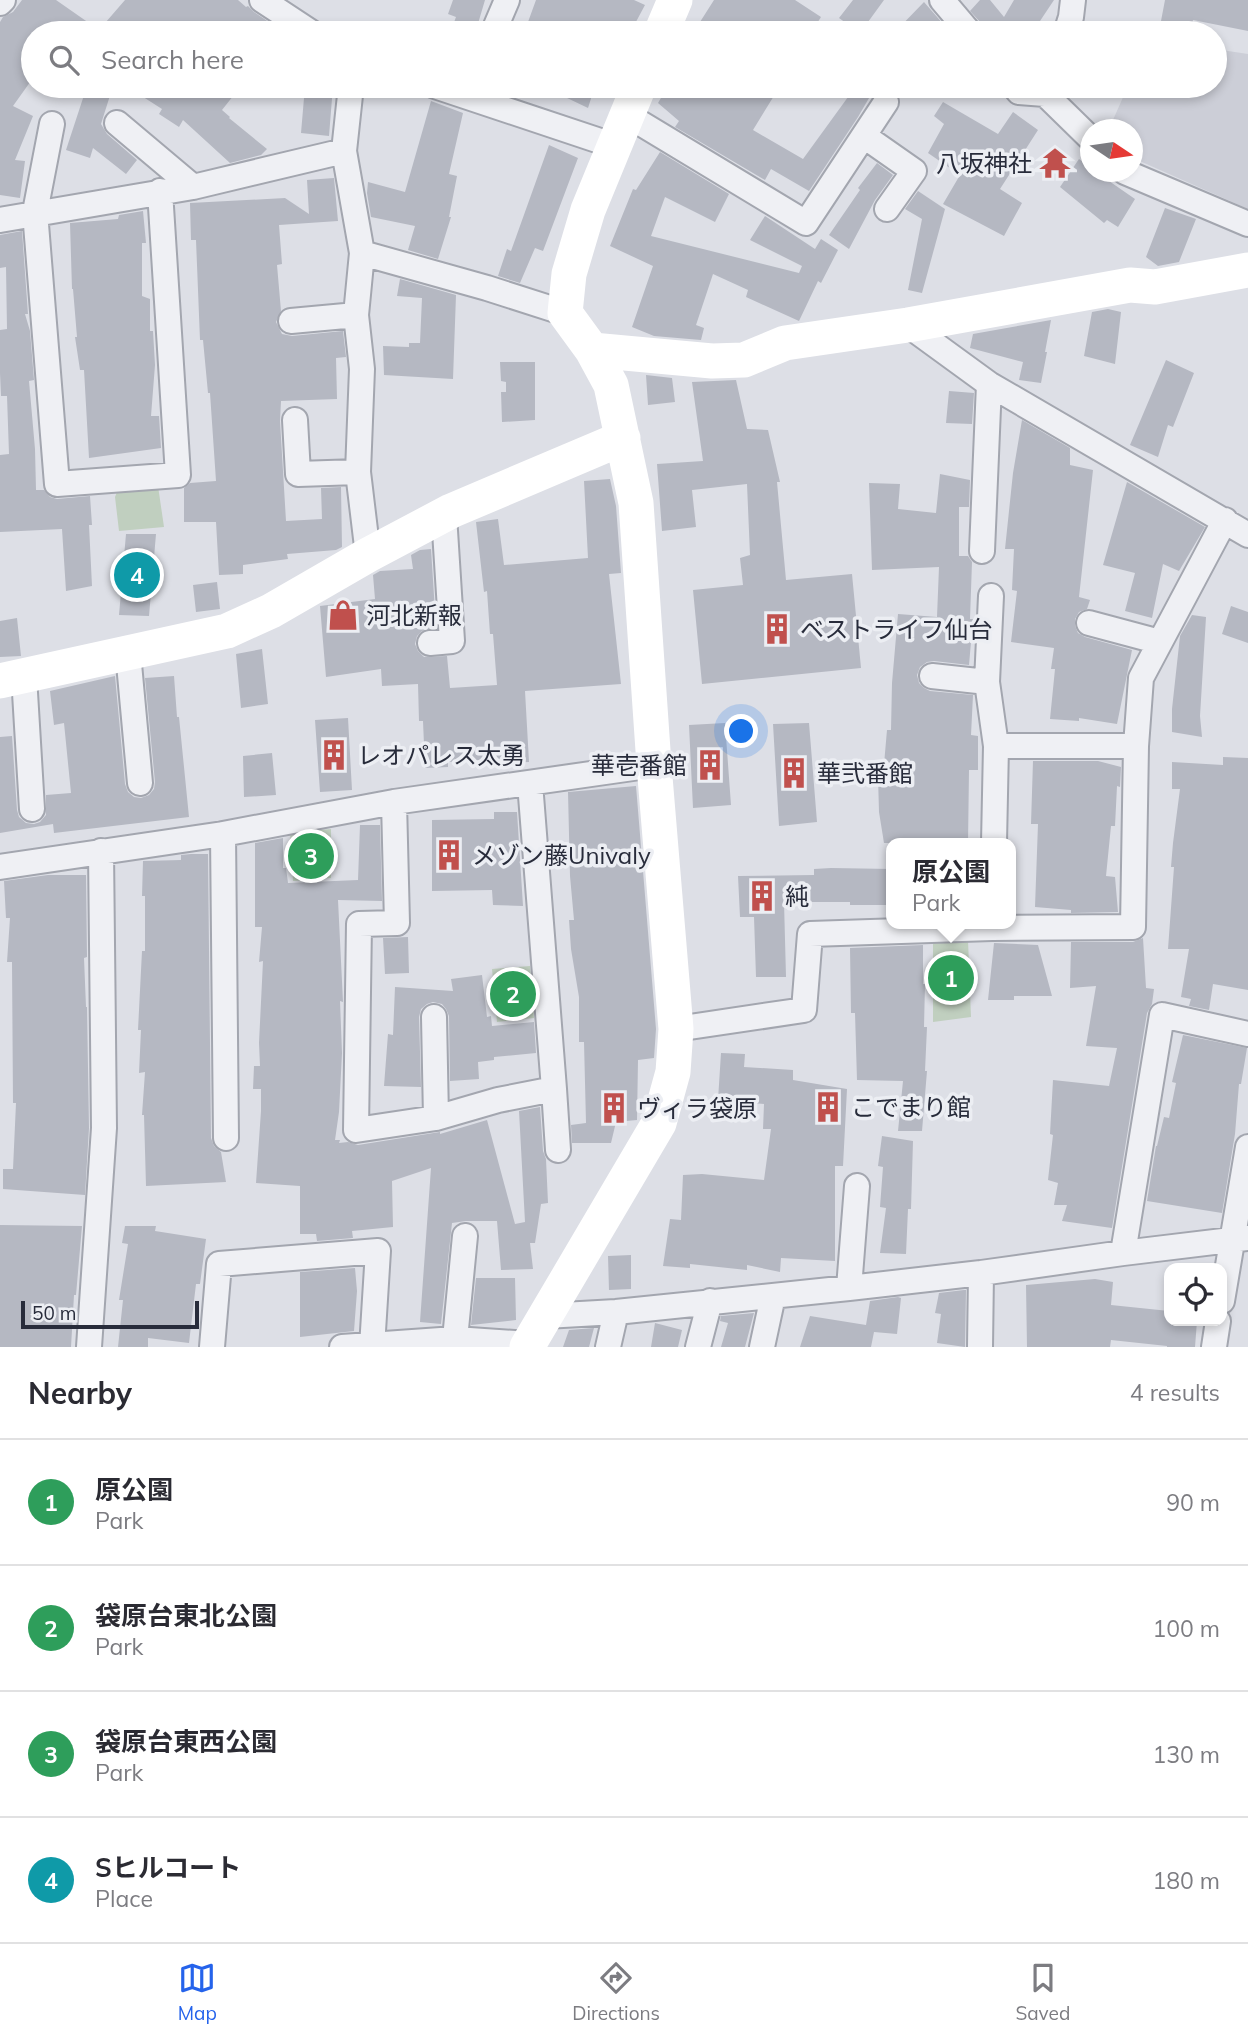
<!DOCTYPE html>
<html lang="en">
<head>
<meta charset="utf-8">
<style>
	:root { --surface:#fff; --page:#f2f2f3; --text:#2b2b33; --muted:#7c7c81; --line:#e1e1e2; --accent:#2563eb }
	body { margin:0; font-family:Mulish,"Noto Sans JP",sans-serif; background:var(--page); color:var(--text) }
	.controls { position:absolute; right:21px; bottom:21px; display:grid; overflow:hidden; border-radius:14px; box-shadow:0 4px 10px #0003 }
	.controls button { width:63px; height:63px; display:grid; place-items:center; padding:0; border:0; border-bottom:2px solid var(--line); background:var(--surface); color:var(--text); font:35px sans-serif }
	.compass { position:absolute; left:1080px; top:119px; width:63px; height:63px; border-radius:50%; background:var(--surface); box-shadow:0 4px 10px #0003; rotate:103deg }
	.scale { position:absolute; left:21px; bottom:18px; width:178px; box-sizing:border-box; padding-left:7px; border:4px solid #282c3b; border-top:0; font-size:19px; line-height:24px; white-space:nowrap; color:#282c3b; -webkit-text-stroke:5px #eceef3; paint-order:stroke }
	.you { position:absolute; left:742px; top:732px; width:24px; height:24px; margin:-18px; border:5px solid #fff; border-radius:50%; background:#1a73e8; box-shadow:0 0 0 10px #1a73e833 }
	.badge { display:grid; place-items:center; width:46px; height:46px; border-radius:50%; background:var(--accent); color:#fff; font-size:23px; font-weight:700 }
	.pin { position:absolute; translate:-50% -50%; border:4px solid #fff; box-shadow:0 2px 7px #0006 }
	.popup { position:absolute; left:886px; top:838px; width:130px; height:91px; box-sizing:border-box; display:grid; place-content:center; border-radius:14px; background:var(--surface); filter:drop-shadow(0 2px 5px #0005); font-size:23px; white-space:nowrap; color:var(--muted) }
	.popup b { font-size:26px; color:var(--text) }
	.popup::after { content:''; position:absolute; left:50%; top:100%; margin-left:-14px; border:14px solid transparent; border-top-color:var(--surface) }
	.list { margin:0; padding:0; list-style:none }
	h2 { display:flex; justify-content:space-between; align-items:center; height:91px; margin:0; padding:0 28px; font-size:30px }
	h2 small { font-size:23px; font-weight:400; color:var(--muted) }
	.list li { display:grid; grid-template-columns:46px 1fr auto; gap:21px; align-items:center; box-sizing:border-box; height:126px; padding:0 28px; border-top:2px solid var(--line) }
	.list b { display:block; font-size:26px; white-space:nowrap }
	.list p { margin:0; font-size:23px; white-space:nowrap; color:var(--muted) }
	.list em { font-size:23px; font-style:normal; color:var(--muted) }
	.icon { flex:none; width:38px; height:38px; fill:none; stroke:currentColor; stroke-width:2; stroke-linecap:round; stroke-linejoin:round }
	.map { position:relative; flex:none; width:1248px; height:1347px; overflow:hidden }
	.search { position:absolute; background:var(--surface); box-shadow:0 4px 10px #0003; left:21px; right:21px; top:21px; height:77px; display:flex; align-items:center; gap:18px; box-sizing:border-box; padding:0 24px; border-radius:38px; color:var(--muted); font-size:26px }
	.sheet { height:595px; background:var(--surface) }
	nav { display:flex; justify-content:space-around; align-items:center; box-sizing:border-box; height:98px; border-top:2px solid var(--line); background:var(--surface); font-size:19px; color:var(--muted) }
	nav a { display:grid; justify-items:center; gap:4px }
	nav .on { color:var(--accent) }
	.map>svg:first-child { display:block }
</style>
</head>
<body>
<div class="map">
<svg width="1248" height="1347" viewBox="0 0 1248 1347">
	<rect width="100%" height="100%" fill="#dddfe6"/>
	<path fill="#ccced7" d="M1215 49 1248 54V209L1133 158 1132 130 1109 129 1128 86H1215Z"/>
	<path fill="#c0cfbf" d="M158 486 164 527 119 531 115 497 119 487Z
		M331 829V878L293 881 290 833Z
		M933 938 968 940 971 1017 933 1022Z
		M530 966 534 1018 497 1022 492 969Z"/>
	<path fill="#b5b8c2" d="M22 0H56L99 30 125 0H238L246 7 248 6 254 12 285 33H33V78L13 106 33 116 15 160 25 161 20 198 0 195V22L3 17 13 12Z
		M453 0H485L477 27 473 33H450L456 17 448 14Z
		M536 0H634L645 5 630 33H524Z
		M714 0H795L821 17 811 33H693Z
		M853 0H884L860 33 839 18Z
		M980 0H990L1004 17 1014 0H1054L1032 33H984L982 24 970 11Z
		M1165 0H1248V31L1193 20 1191 28 1161 21Z
		M924 2 951 33H894Z
		M87 86H113L101 124 107 134 137 160 126 174 93 148 90 158 66 150Z
		M126 86H241L222 110 230 117 229 118 267 149 261 155 230 163 183 120 179 127 159 114 162 109Z
		M314 86H333L329 136 301 133 304 98Z
		M542 86H595L588 108Z
		M668 86H780L753 130 803 159 856 86H876L858 117 809 191 771 169 765 180 675 127 679 121 658 103Z
		M431 101 463 113 449 174 457 176 449 217H451L438 259 408 250 415 226 371 217 367 193 368 182 405 192Z
		M943 102 998 134 1013 112 1038 130 1000 189 1022 203 1004 236 943 204 960 175 928 153 944 124 934 116Z
		M549 145 578 158 543 251 535 248 520 283 498 276 507 249 511 251Z
		M660 152 729 194 715 222 665 197 651 236 799 273 802 266 750 240 765 216 815 249 821 239 838 250 821 283 818 281 799 321 746 297 748 290 713 274 696 325 704 328 701 340 654 336 632 327 653 266 610 246 633 189 636 190Z
		M1079 159 1090 167V172H1096L1135 199 1118 227 1107 220 1104 223 1060 187Z
		M877 163 893 175 875 200 849 249 829 235 860 190 858 188Z
		M334 178 338 221 279 225 282 264 277 265 281 311 276 322 282 334 292 336 343 331 346 357 336 358 337 399 281 401 280 421 286 521 322 519 321 488 341 487 342 547 336 550 287 554 288 559 243 565V574L219 575 216 522H184V488L190 483 216 481 210 393H208L203 340H200L196 240H191L190 203 285 198 309 214 307 180Z
		M918 191 945 209 922 293 908 290 922 219 905 209Z
		M1165 208 1196 219 1179 262 1158 266 1146 257Z
		M143 211 146 243H142V296L150 299V331H153L155 365 151 416H159L161 448 89 458 84 370H80L75 337H77L73 289H72L70 223 118 219 119 215Z
		M22 231 28 314H25L30 331 34 380 29 381 35 449 36 490H44L50 497 57 499 90 496 92 525H89L92 586 66 591 62 529 0 532V455L9 454 7 396H1L0 373V330L7 329 6 267 0 268V235Z
		M400 279 456 295 453 379 384 375 383 346 409 347V343H420L422 298 397 296Z
		M1108 309 1121 312 1115 364 1084 356 1092 312Z
		M1051 320 1045 352H1047L1041 383 1019 380 1023 362 970 348 973 334Z
		M1166 360 1194 373 1173 427 1168 425 1158 457 1130 445Z
		M500 362H535V420L502 422 501 392H506V382L501 381Z
		M646 375 672 378 675 402 648 405Z
		M736 380 747 429 768 430 780 482H777L786 580 852 574 861 668 702 684 693 590 743 585 740 558 750 555 747 484 692 490 696 527 662 531 657 464 703 461 692 382Z
		M949 391 974 393 972 424 946 423Z
		M1022 420 1070 448V465L1093 470 1079 597 1090 600 1087 609 1079 612 1075 619V626L1078 633 1085 637 1132 650 1117 724 1079 718V721L1050 719 1055 669H1051L1054 648 1011 642 1017 591 1012 590 1014 549H1005L1013 473Z
		M940 474 970 480 969 507H959V556H968L972 562 970 619H973L969 665 934 661 927 662 920 667 917 675 919 683 924 688 930 691 973 695 971 735 978 736V770H969L968 843H884L879 812 878 776H883L887 730H891L892 683 898 614 937 617 939 567 872 570 869 483 900 484 898 509 936 513Z
		M610 479 616 506 621 573 609 574 621 684 525 691 529 762 508 763V758L448 762V767L425 768 423 721H419L418 684 382 686 381 669 326 677 320 606 375 599 373 575 380 571 413 569 411 555 420 550 431 549 436 627 422 631 417 636 415 644 418 651 424 657 447 656 450 688 497 685 493 634H490L487 591 484 592 476 522 498 519 504 565 588 558 584 481Z
		M1127 482 1205 527 1179 571 1163 564 1152 618 1125 611 1135 573 1103 565Z
		M126 534H156L149 616 119 615Z
		M217 582 220 609 196 612 193 585Z
		M1231 606 1248 612V643L1222 634Z
		M1192 615 1206 617 1200 716 1202 737 1172 732V709L1180 636Z
		M17 618 21 656 0 657V621Z
		M262 649 268 704 241 708 236 654Z
		M115 676 125 784 128 792 134 797 141 798 149 795 154 789 155 782 145 678 174 676 177 717H179L189 817 54 833 53 824 0 833V737L12 736 17 810 19 817 26 823 34 824 40 822 46 815V795L71 793 64 723 54 725 50 691Z
		M348 718 352 790 320 792 315 720Z
		M725 723 731 805 693 808 689 725Z
		M809 723 817 822 779 826 773 724Z
		M272 753 276 795 244 797 243 756Z
		M1223 757 1248 758V990L1213 984 1209 1010 1189 1006 1191 999 1181 997 1189 949H1168L1174 867H1171L1173 843 1180 789H1172V762L1223 765Z
		M1033 761H1098L1121 767 1120 787 1117 786 1115 826H1111L1106 876 1115 877 1118 912 1071 913V910L1035 907 1038 824H1031Z
		M636 786 656 1029 654 1058 638 1060 637 1120 616 1122 611 1143H572L571 1125 586 1123 584 1042H579V997L571 949 569 920H574L570 876 568 792Z
		M494 812H517L523 906 493 905 492 890 432 891V820L494 819Z
		M360 825H380L382 901 338 900 343 1002 340 1001 342 1053 339 1112 335 1140H340L339 1143 348 1142 358 1145 440 1132V1134L487 1120 515 1224 525 1222 519 1111 540 1107 543 1151 546 1159 548 1203 541 1204 535 1243H530L533 1269 501 1270 497 1221H466L452 1223 441 1324 420 1322 431 1168 392 1181 393 1227 352 1231 353 1238 317 1241 316 1234H300V1186L256 1183 261 1111V1089H253L254 1066H260L259 1043 263 961 259 962 262 927H255V843L283 838V868H286L288 883 358 880Z
		M191 854H208L211 1138 214 1146 221 1152 226 1182 146 1186 144 1115H142L145 1072 139 1073 141 1030H138L142 951H145V896H142L143 861 181 860V855Z
		M831 868 892 869V905H850V902H784L786 977H756L754 917H740L738 876 814 875V869Z
		M48 875H86L87 957 84 958 86 1007H87L89 1128 85 1195 3 1189V1169H13L16 1103H13L12 962H7L10 918H6L4 881Z
		M408 937 409 973 385 974 383 938Z
		M1143 938 1146 988 1154 989 1152 1004 1147 1013 1112 1228 1062 1221 1067 1205H1054L1058 1183 1048 1180 1053 1135 1050 1134 1053 1080 1109 1086 1117 1048 1086 1046 1096 986 1070 988 1071 942H1133Z
		M994 943 1038 945 1052 996H1014V1000H988Z
		M923 945V984H925L924 1027H927L925 1071H927L922 1131H898L903 1081 857 1080 855 1013H851L850 948Z
		M482 975 487 1017 491 1016 492 1026 534 1022 536 1053 494 1057V1060L478 1062 479 1079 450 1081 449 1016 446 1009 442 1004 433 1002 427 1004 421 1009 419 1017 421 1087 384 1086 388 1034 393 1035 395 987 453 991 451 979Z
		M1183 1035 1247 1048 1241 1084H1239L1235 1134 1222 1213 1147 1201 1156 1146H1157L1164 1117 1169 1118 1176 1083 1172 1082Z
		M721 1053 745 1054 744 1067 793 1070V1080L847 1089 843 1166H835V1261L781 1258 780 1272 747 1265V1270L690 1264V1268L663 1266 670 1219 681 1220 683 1175 702 1174 764 1180 771 1129H763L764 1104 718 1100Z
		M882 1136 913 1141 911 1209H908L906 1254 880 1253 886 1208 880 1207 883 1167 878 1166Z
		M0 1225 82 1226 76 1295H74L71 1347H0Z
		M125 1226H156L155 1231 206 1239 200 1284H196L189 1343 148 1338V1347H118L123 1300H119L128 1244 122 1243Z
		M631 1255V1289L609 1290 608 1256Z
		M355 1268 357 1291 354 1331 300 1337V1272Z
		M476 1278H515L516 1320 471 1325Z
		M1095 1279 1113 1282 1111 1305 1169 1311V1321H1197L1195 1347H1167V1346L1111 1340 1110 1347H1027L1026 1285Z
		M964 1290H966L965 1347 937 1343 941 1314 935 1313 939 1293Z
		M898 1297 901 1298 897 1334 874 1332 871 1347H800L810 1316 866 1325 870 1301Z
		M754 1313 745 1347H721L728 1323 720 1321 721 1316Z
		M655 1323 682 1330 678 1347H651Z
		M594 1328 589 1347H563L569 1330Z"/>
	<g fill="none" stroke-linecap="round" stroke-linejoin="round">
		<defs>
			<path id="street" d="M262 0 312 33
				M942 0 970 33
				M0 3 3 0
				M493 33 507 0
				M1066 33 1071 17 1073 0
				M351 86 344 151 362 253 356 315 362 369 358 472 368 555
				M435 86 615 146
				M1014 86 1019 92 1045 94
				M1048 86 1045 94 1090 138
				M627 115 806 223 886 102
				M117 123 193 187
				M52 124 35 212 57 484 178 475 160 191
				M864 136 914 171 887 209
				M1125 172 1248 224
				M0 220 193 187 344 151
				M362 253 487 288 565 313
				M291 321 356 315
				M908 325 989 384 1248 535
				M295 420 298 474 358 472
				M982 551 989 384
				M991 596 987 682 996 746
				M1089 623 1160 642
				M430 643 452 641 444 515
				M128 653 140 783
				M24 676 32 809
				M932 676 987 682
				M394 802 397 923 359 924 356 1130 436 1118 498 1100 554 1089 530 783
				M223 834 226 1138
				M994 843 996 746H1136
				M0 867 223 834 394 802 654 765
				M434 1017 436 1118
				M676 1029 804 1010 810 934 992 928 1133 927 1136 746 1141 678 1225 520
				M554 1089 558 1150
				M1123 1253 1162 1015 1248 1034
				M849 1288 857 1186
				M1222 1301 1248 1147
				M545 1316 616 1312 849 1288 981 1273 1123 1253 1248 1238
				M455 1339 465 1236
				M89 1347 104 1128 101 851
				M212 1347 219 1264 378 1251 372 1347
				M342 1347 455 1339 529 1344
				M608 1347 616 1312
				M698 1347 710 1301
				M762 1347 773 1296
				M980 1347 981 1273
				M1214 1347 1218 1321"/>
		</defs>
		<use href="#street" stroke="#a3a6af" stroke-width="28"/>
		<use href="#street" stroke="#eff0f4" stroke-width="24"/>
		<path stroke="#fff" stroke-width="35" d="M661 33 675 0
			M592 350 712 361 744 360 785 343 908 325 1130 285 1155 287 1248 270
			M0 681 227 631 271 611 368 555 451 511 623 438
			M527 1347 659 1123 673 1072 676 1029 654 765 636 503 611 385 592 350 565 313 569 274 588 210 639 86"/>
	</g>
	<defs>
		<symbol id="temple-bare" viewBox="-9 -9 18 18"><path d="M0-6L5-2H3V0L6.5 2.5H4V6H1.5V3h-3V6H-4V2.5H-6.5L-3 0V-2H-5Z" fill="#c0504d" stroke="#eceef3" stroke-width="2.5" paint-order="stroke"/></symbol>
		<symbol id="shop-bare" viewBox="-9 -9 18 18"><path d="M-5-2.5h2.3a2.7 3.5 0 0 1 5.4 0H5L5.5 6h-11ZM-1.5-2.5h3a1.5 2.3 0 0 0-3 0Z" fill="#c0504d" stroke="#eceef3" stroke-width="2.5" paint-order="stroke"/></symbol>
		<symbol id="building-bare" viewBox="-9 -9 18 18"><path d="M-4-6H4V6H1V3H-1V6H-4ZM-2.5-4.3h1.7v1.8h-1.7ZM.8-4.3h1.7v1.8H.8ZM-2.5-1h1.7V.8h-1.7ZM.8-1h1.7V.8H.8Z" fill="#c0504d" stroke="#eceef3" stroke-width="2.5" paint-order="stroke"/></symbol>
	</defs>
	<g fill-rule="evenodd">
		<use href="#temple-bare" x="1033" y="141" width="44" height="44"/>
		<use href="#shop-bare" x="321" y="593" width="44" height="44"/>
		<use href="#building-bare" x="755" y="607" width="44" height="44"/>
		<use href="#building-bare" x="312" y="733" width="44" height="44"/>
		<use href="#building-bare" x="688" y="743" width="44" height="44"/>
		<use href="#building-bare" x="772" y="751" width="44" height="44"/>
		<use href="#building-bare" x="427" y="833" width="44" height="44"/>
		<use href="#building-bare" x="740" y="874" width="44" height="44"/>
		<use href="#building-bare" x="806" y="1085" width="44" height="44"/>
		<use href="#building-bare" x="592" y="1086" width="44" height="44"/>
	</g>
	<g text-anchor="middle" dominant-baseline="central" stroke-width="7" stroke-linejoin="round" paint-order="stroke">
		<g font-size="24" fill="#282c3b" stroke="#eceef3" text-anchor="start">
			<text x="1032" y="163" text-anchor="end">八坂神社</text>
			<text x="366" y="615">河北新報</text>
			<text x="800" y="629">ベストライフ仙台</text>
			<text x="357" y="755">レオパレス太勇</text>
			<text x="687" y="765" text-anchor="end">華壱番館</text>
			<text x="817" y="773">華弐番館</text>
			<text x="472" y="855">メゾン藤Univaly</text>
			<text x="785" y="896">純</text>
			<text x="851" y="1107">こでまり館</text>
			<text x="637" y="1108">ヴィラ袋原</text>
		</g>
	</g>
</svg>
<div class="controls">
<button><svg class="icon" aria-label="locate" viewBox="0 0 24 24"><circle cx="12" cy="12" r="6"/><path d="M12 2v4M12 18v4M2 12h4M18 12h4"/></svg></button>
</div>
<svg class="compass" viewBox="-18 -18 36 36"><path d="M0-13l5 13h-10z" fill="#e53935"/><path d="M0 13l5-13h-10z" fill="#7c7c81"/></svg>
<div class="scale">50 m</div>
<div class="you"></div>
<div class="pin badge" style="left:951px;top:978px;background:#2e9e5b">1</div>
<div class="popup"><b>原公園</b>Park</div>
<div class="pin badge" style="left:513px;top:994px;background:#2e9e5b">2</div>
<div class="pin badge" style="left:311px;top:856px;background:#2e9e5b">3</div>
<div class="pin badge" style="left:137px;top:575px;background:#0f9aa8">4</div>
<div class="search"><svg class="icon" aria-label="search" viewBox="0 0 24 24"><circle cx="10" cy="10" r="6"/><path d="M15 15l6 6"/></svg>Search here</div>
</div>
<section class="sheet">
<h2>Nearby<small>4 results</small></h2>
<ul class="list">
<li><span class="badge" style="background:#2e9e5b">1</span><div><b>原公園</b><p>Park</p></div><em>90 m</em></li>
<li><span class="badge" style="background:#2e9e5b">2</span><div><b>袋原台東北公園</b><p>Park</p></div><em>100 m</em></li>
<li><span class="badge" style="background:#2e9e5b">3</span><div><b>袋原台東西公園</b><p>Park</p></div><em>130 m</em></li>
<li><span class="badge" style="background:#0f9aa8">4</span><div><b>Sヒルコート</b><p>Place</p></div><em>180 m</em></li>
</ul>
</section>
<nav>
<a class="on"><svg class="icon" aria-label="map" viewBox="0 0 24 24"><path d="M3 6l6-2 6 2 6-2v14l-6 2-6-2-6 2zM9 4v14M15 6v14"/></svg>Map</a>
<a><svg class="icon" aria-label="directions" viewBox="0 0 24 24"><path d="M12 3l9 9-9 9-9-9zM9 14v-3h6M13 9l2 2-2 2"/></svg>Directions</a>
<a><svg class="icon" aria-label="saved" viewBox="0 0 24 24"><path d="M7 4h10v16l-5-4-5 4z"/></svg>Saved</a>
</nav>
</body>
</html>
